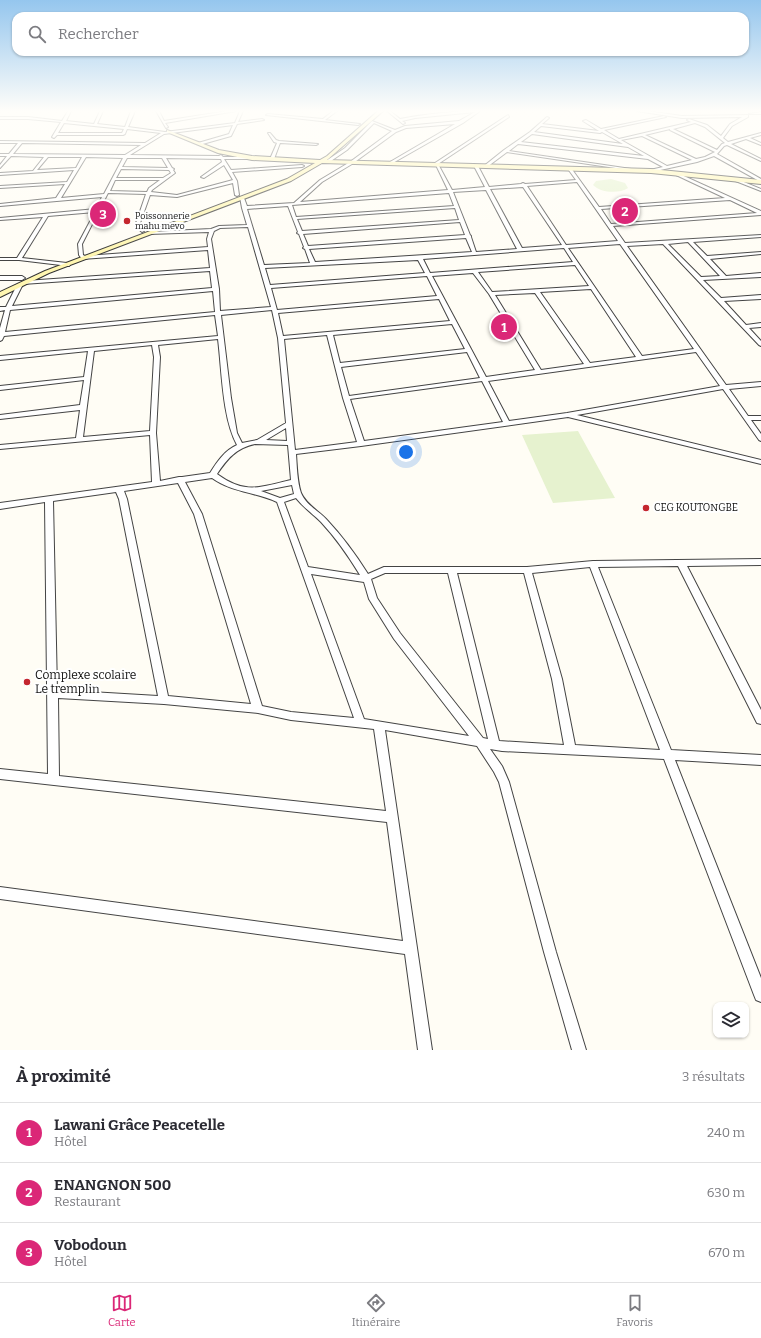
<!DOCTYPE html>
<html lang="fr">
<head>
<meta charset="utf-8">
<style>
	:root { --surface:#fff; --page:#f2f2f3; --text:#2b2b33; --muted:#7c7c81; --line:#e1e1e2; --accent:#db2777 }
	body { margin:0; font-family:Bitter,serif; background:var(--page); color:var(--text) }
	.controls { position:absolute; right:12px; bottom:12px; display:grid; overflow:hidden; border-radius:8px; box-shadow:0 1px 3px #0004 }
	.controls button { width:36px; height:36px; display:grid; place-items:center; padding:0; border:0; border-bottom:1px solid var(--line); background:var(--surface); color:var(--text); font:20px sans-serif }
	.you { position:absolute; left:406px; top:452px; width:14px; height:14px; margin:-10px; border:3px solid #fff; border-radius:50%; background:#1a73e8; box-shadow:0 0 0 6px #1a73e833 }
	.badge { display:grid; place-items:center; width:26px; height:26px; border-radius:50%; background:var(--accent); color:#fff; font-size:13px; font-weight:700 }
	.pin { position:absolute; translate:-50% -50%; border:2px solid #fff; box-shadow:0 1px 4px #0006 }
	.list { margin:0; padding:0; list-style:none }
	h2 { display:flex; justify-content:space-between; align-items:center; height:52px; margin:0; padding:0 16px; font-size:17px }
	h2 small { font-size:13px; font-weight:400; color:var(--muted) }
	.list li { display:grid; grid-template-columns:26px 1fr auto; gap:12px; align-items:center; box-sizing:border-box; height:60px; padding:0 16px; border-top:1px solid var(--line) }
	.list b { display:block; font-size:15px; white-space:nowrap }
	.list p { margin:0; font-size:13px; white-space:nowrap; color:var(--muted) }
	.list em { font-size:13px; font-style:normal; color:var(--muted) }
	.icon { flex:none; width:22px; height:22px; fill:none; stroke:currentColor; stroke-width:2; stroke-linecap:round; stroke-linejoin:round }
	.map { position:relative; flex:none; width:761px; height:1050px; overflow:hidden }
	.search { position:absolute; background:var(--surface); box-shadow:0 1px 3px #0004; left:12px; right:12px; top:12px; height:44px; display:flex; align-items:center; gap:10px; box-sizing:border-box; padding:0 14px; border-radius:12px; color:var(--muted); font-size:15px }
	.sheet { height:232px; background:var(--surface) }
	nav { display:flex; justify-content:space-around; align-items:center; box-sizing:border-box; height:56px; border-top:1px solid var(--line); background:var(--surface); font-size:11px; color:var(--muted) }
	nav a { display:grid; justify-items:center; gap:2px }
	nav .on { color:var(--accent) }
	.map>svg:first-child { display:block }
</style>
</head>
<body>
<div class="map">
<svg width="761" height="1050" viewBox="0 0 761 1050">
	<rect width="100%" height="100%" fill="#fffdf5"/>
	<path fill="#e6f2cf" d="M611 179 625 183 628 188C619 194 601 193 593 185L596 181Z
		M578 431 615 498 553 503 522 435Z"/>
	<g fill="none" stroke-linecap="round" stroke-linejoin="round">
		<defs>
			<path id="street" d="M68 111H71L66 121 94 124 100 111H103L97 124 125 127 131 111H135L128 127 165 132 235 123 240 111H243L238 122 262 119 264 120 237 124 231 136 199 145 198 143 229 134 233 125 164 134 130 155 219 156 221 155 223 157H252L254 158 252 159H224L231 170 302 165 304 166 302 167 232 172 237 181 239 195 237 196 235 195 233 183 177 197 150 195 139 226 144 231 142 232 135 226 146 194 108 193 82 244 83 255 85 256 208 247 207 239 209 232 149 234 147 233 149 232 211 229 219 226 247 225 242 208 240 197 244 198 247 206 294 203 320 180 350 162 392 131 374 123 347 150 328 163H326V161L345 148 372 121 395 130 405 126 459 121 475 112 415 118 402 121 405 123 403 124 387 111H390L400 119C426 114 454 111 480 111L463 123 391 164 390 162 455 124 406 128 396 132 352 164 322 182 300 202 448 190 435 163 508 115 509 117 438 164 452 190 485 187 474 166 476 165 478 166 489 187 521 184 523 183 525 184 576 180 568 169 571 168 599 207 725 198 674 174 675 172 761 211V215L613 226 625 243 761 235V237L693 242 707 256 761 252V254L710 259 726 276 761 273V277L703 280 721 298 761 295V299L724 301 746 325 761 323V327L749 328 761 341V346L759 345 663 244 627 246 726 385 761 382V386L729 389 748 416H761V420H751L761 434V441L759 440 723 389 577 415 761 460V464L568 417 361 446 296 454C297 467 297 481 301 493 306 505 319 511 327 520 342 536 356 555 368 574L384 567H527L593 561 761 559V565L687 566 761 710V724L757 723 678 566 598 567 671 750 761 755V765L675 760 761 978V1002L756 1000 754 995 664 759 502 751 490 749 502 766 509 782 556 952 586 1050H572L544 952 499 782 494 772 477 746 385 730 432 1050H418L405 954 0 899V887L403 941 387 822 0 779V769L48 774 45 502 0 509V503L152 482 150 435 0 449V445L76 438 80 410 0 419V415L80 405 84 380 0 390V386L84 377 88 351 0 360V356L218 336 215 315 4 336 2 340 0 341V328L5 310 0 311V307H6L17 285 22 286 12 306 212 288 210 271 23 284V282L25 281 210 268 208 250 82 259 79 255 78 244 95 212 48 216 22 258 67 263 70 265 69 266 19 260H0V258H17L43 217 0 220V218L96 209 102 197 0 206V204L56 198 65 184 0 188V186L67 182 74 170 0 175V173L33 171 44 157 11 156 0 168V165L7 156H0V154H9L18 143H0V141L145 143 161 133 127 129 125 134 123 135H57L54 138 52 137 61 122 28 119H0V117H28L62 121ZM64 123 124 129 122 133H58ZM22 143 141 145 125 155 13 154ZM48 157H82L76 168 37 170ZM86 157 123 158 104 194 61 198ZM127 158H162L168 168 122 167ZM166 158 221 159 222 162 201 177 204 178 224 165 233 180 177 195 151 192 152 190 175 173 173 170 174 169 172 168ZM121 169 169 170 171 173 163 178H116ZM115 180H160L149 188 147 192 110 191ZM577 182 618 241 566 245 527 186ZM523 187 562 245 522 248 490 189ZM486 190 517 249 476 252 471 237V236L470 235 453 192ZM449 193 454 206 296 217 292 205ZM730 200 757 213 611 224 601 209ZM288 206 298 232 297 233 299 234 304 247 303 248 305 249 310 263 264 265 247 209ZM455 208 459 220 302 231 297 219ZM460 222 465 235 308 246 303 234ZM248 227 271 307 220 311 219 289 211 239 214 231 220 228ZM466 238 472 252 315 262 309 249ZM688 242 720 276 701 277 668 244ZM620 244 694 349 642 356 568 248ZM564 248 573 262 430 273 423 259ZM418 260 425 273 270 285 265 268ZM575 265 589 286 492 292 478 272ZM473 273 489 294 535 370 486 377 432 276ZM427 276 437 296 277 310 271 288ZM591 289 636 357 590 363 540 292ZM213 291 215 312 5 332 10 310ZM535 293 584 364 541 370 495 295ZM439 299 450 321 283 336 278 313ZM272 310 278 338 286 423 257 440 242 443 237 433 231 398 221 315ZM452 324 465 349 340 363 333 335ZM327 335 343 398 357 442 295 450 284 339ZM218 339C222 371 222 417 237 445 224 451 217 462 210 473L182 477H179L160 481 156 433 160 357 158 345ZM152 345 154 357 150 431 83 437 94 351ZM467 352 480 378 349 396 341 367ZM696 352 720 386 567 413 509 421 488 381ZM482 381 503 422 364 441 350 399ZM286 428 287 441 266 440ZM255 444 288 445 291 480C260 487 246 495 217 474 227 459 236 448 255 444ZM212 478C231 492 255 492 277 502L354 718 291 712 262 706 202 514 185 482ZM178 483 194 514 251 704 168 696 127 499 124 491ZM292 485 294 494 280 498 261 491ZM116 492 119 499 158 696 57 690 53 501ZM296 498C305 509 312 513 321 522 336 538 349 557 360 575L308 567 284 502ZM590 567 660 750 575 745 562 679 532 573ZM385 573H448L488 739 483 738 400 633 377 598 371 579ZM457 573H524L552 679 564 745 499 741ZM311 574 364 582 369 599 394 639 469 736 364 719ZM58 698 164 704 258 713 291 720 374 729 386 811 59 776Z
				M156 111H159L164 121 227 111H236L165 123 168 127 166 128Z
				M333 111H337L325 120 360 124 358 125 266 115 268 114 323 119Z
				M637 111H647L682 116 748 115V117L732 126 723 138 728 142 761 133V135L750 138 761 143V145L746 139 731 144 761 159V161L727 145 724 146 717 154 761 179V182L714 156 697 162 651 172 650 170 663 167 648 159 518 144 509 151 638 170 636 171 507 152 487 167 484 166 504 150 530 132 547 117 549 118 542 124 599 131 583 121 586 120 601 129 664 116 666 117 604 130 619 139 691 122 687 120 689 119 707 125 721 136 730 124 742 117 682 118ZM695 123 705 127 725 143 722 144 717 150 673 129ZM541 126 600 133 602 132 623 144 534 132ZM670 129V130L715 152 705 157 696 159 645 135ZM532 134 628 147 644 156 521 142ZM642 136 692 160 667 166 621 140Z
				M761 112V114H749Z
				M268 133H270L276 140 279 141 318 144 316 145 280 143 274 159 272 160 270 159 277 143 274 142Z
				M734 178 761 189V191L733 180Z
				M0 276H22L25 278 22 280H0Z"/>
			<path id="secondary" d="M378 111H383L327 160 651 169 761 180V184L651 173 322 163 291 181 49 273 0 297V292L45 271 287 179 315 163 252 160 218 153 167 132V130L219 150 252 156 320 160 327 156Z"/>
		</defs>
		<use href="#street" stroke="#444" stroke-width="2"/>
		<use href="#secondary" stroke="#333" stroke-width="2"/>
		<use href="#street" fill="#fff" fill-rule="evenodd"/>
		<use href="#secondary" fill="#fff6b0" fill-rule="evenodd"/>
	</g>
	<linearGradient id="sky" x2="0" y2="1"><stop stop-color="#95c6ee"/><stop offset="0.43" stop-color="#fffefa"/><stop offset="1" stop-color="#fffefa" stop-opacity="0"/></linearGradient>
	<rect width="761" height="258" fill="url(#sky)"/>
	<g fill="#c4262e" stroke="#fff" stroke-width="1.5">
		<circle cx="127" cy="221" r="4"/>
		<circle cx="646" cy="508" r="4"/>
		<circle cx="27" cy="682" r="4"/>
	</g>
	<g text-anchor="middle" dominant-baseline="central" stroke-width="4" stroke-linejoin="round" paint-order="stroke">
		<g font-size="9" fill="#111" stroke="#fff" text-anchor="start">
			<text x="135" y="216">Poissonnerie<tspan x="135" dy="10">mahu mevo</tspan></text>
		</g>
		<g font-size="10" fill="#111" stroke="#fff" text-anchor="start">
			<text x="654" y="508">CEG KOUTONGBE</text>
		</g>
		<g font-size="12" fill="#111" stroke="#fff" text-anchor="start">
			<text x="35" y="675">Complexe scolaire<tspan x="35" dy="14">Le tremplin</tspan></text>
		</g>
	</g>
</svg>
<div class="controls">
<button><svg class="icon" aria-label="layers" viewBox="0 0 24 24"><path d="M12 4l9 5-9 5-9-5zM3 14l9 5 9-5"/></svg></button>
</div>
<div class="you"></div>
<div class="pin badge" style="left:504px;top:327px">1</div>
<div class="pin badge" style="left:625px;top:211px">2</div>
<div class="pin badge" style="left:103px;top:214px">3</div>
<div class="search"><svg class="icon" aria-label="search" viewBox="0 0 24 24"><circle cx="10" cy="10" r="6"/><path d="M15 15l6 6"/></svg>Rechercher</div>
</div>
<section class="sheet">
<h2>À proximité<small>3 résultats</small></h2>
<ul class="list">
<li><span class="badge">1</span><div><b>Lawani Grâce Peacetelle</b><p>Hôtel</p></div><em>240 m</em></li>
<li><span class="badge">2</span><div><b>ENANGNON 500</b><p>Restaurant</p></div><em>630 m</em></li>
<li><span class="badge">3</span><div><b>Vobodoun</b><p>Hôtel</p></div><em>670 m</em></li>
</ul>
</section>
<nav>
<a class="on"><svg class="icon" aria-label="map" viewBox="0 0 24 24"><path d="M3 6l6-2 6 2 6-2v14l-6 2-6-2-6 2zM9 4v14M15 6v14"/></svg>Carte</a>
<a><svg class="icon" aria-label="directions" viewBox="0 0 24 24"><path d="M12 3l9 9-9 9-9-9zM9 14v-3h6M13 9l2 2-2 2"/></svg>Itinéraire</a>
<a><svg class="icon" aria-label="saved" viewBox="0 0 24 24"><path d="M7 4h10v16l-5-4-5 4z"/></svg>Favoris</a>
</nav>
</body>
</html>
